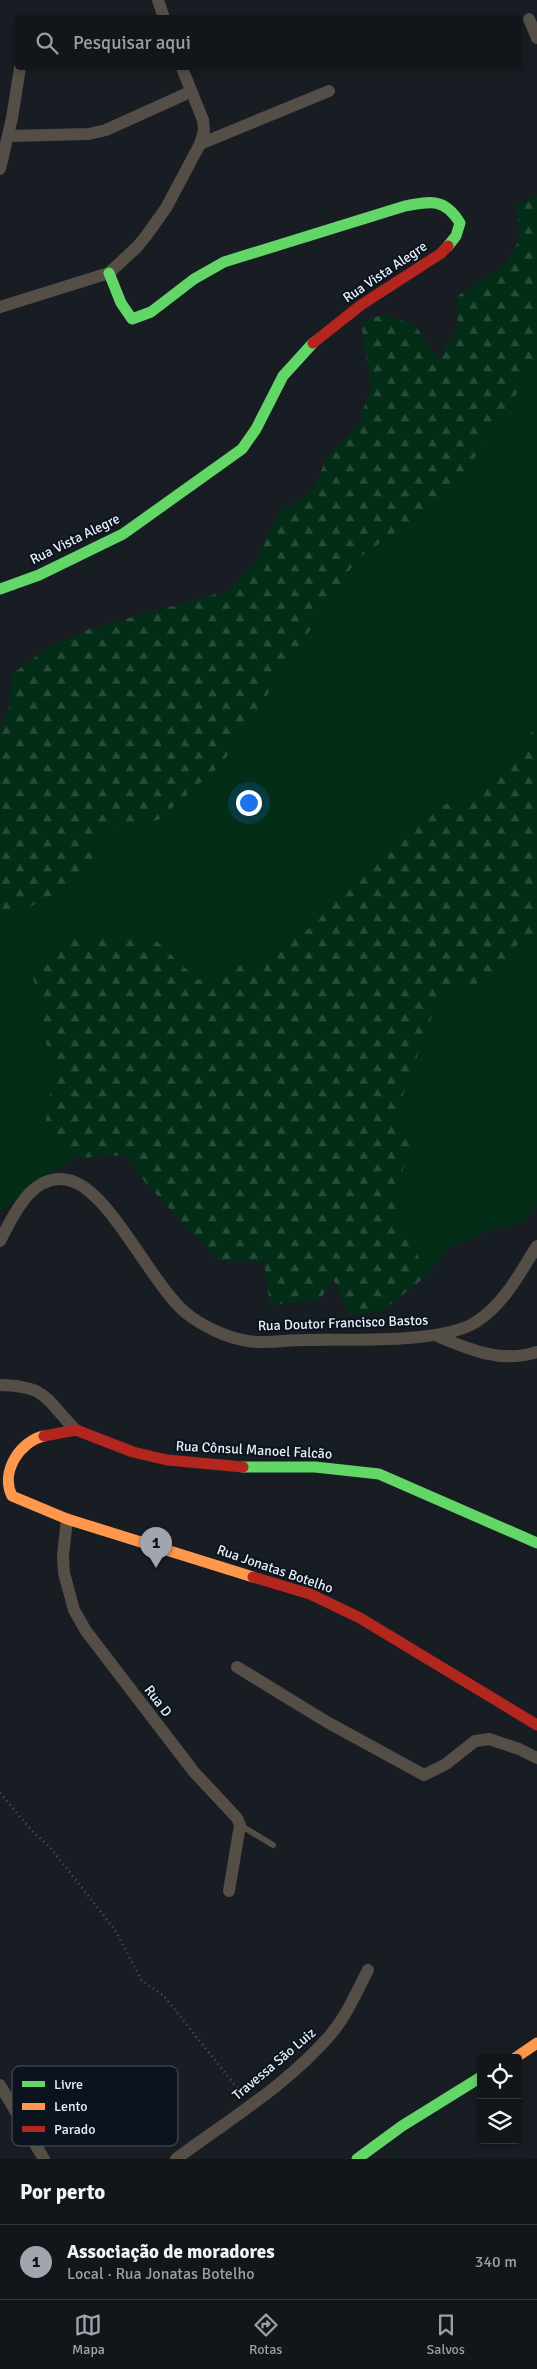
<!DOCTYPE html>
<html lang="pt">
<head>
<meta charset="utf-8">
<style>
	:root { --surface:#12161a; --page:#1f2327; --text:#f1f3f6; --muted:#9c9fa2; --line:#313539; --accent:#a0a6ad }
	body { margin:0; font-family:Signika,sans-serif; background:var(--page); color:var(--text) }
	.controls { position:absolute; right:15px; bottom:15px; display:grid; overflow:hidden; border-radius:5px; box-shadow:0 2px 8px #0003 }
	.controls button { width:45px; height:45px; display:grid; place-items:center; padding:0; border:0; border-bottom:1px solid var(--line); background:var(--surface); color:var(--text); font:25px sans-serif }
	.you { position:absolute; left:248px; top:802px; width:18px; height:18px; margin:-12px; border:4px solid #fff; border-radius:50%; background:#1a73e8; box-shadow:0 0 0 8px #1a73e833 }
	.badge { display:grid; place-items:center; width:32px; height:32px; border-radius:50%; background:var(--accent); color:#111; font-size:16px; font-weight:700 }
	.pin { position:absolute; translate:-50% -41px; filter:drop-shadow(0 1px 2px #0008) }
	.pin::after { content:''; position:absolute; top:26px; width:18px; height:15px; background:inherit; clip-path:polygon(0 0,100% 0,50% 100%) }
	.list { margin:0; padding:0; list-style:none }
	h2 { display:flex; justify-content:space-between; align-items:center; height:65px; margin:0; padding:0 20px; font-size:21px }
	h2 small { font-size:16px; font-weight:400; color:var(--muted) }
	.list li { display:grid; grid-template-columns:32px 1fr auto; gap:15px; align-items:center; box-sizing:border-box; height:75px; padding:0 20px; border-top:1px solid var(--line) }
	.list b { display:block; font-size:19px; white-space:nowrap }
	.list p { margin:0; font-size:16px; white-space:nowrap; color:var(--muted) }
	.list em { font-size:16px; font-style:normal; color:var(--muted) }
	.icon { flex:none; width:28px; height:28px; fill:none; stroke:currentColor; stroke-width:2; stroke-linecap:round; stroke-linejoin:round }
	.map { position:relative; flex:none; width:537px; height:2159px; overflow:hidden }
	.search { position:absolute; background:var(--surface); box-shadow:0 2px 8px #0003; left:15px; right:15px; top:15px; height:55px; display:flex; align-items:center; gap:12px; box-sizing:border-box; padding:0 18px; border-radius:5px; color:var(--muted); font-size:19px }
	.sheet { height:140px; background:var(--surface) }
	nav { display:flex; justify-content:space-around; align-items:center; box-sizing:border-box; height:70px; border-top:1px solid var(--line); background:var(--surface); font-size:14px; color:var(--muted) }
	nav a { display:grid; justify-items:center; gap:2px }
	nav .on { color:var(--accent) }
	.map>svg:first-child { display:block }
</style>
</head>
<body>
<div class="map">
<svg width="537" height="2159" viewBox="0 0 537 2159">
	<defs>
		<pattern id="forest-firs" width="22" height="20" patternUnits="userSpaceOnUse" patternTransform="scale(1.25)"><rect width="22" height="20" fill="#032d16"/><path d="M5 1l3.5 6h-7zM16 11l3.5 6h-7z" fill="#284c39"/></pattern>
	</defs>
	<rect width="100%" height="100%" fill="#181d23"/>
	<path fill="#032d16" d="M537 359V725L488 784 409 822 353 871 315 925 261 958 198 980 150 935 33 977 53 1076 46 1120 77 1158 35 1181 3 1211 0 1210V923L86 877 101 830 158 820 295 651 357 559 448 496 499 423Z
		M537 934V1206L521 1223 495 1228 450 1247 425 1277 417 1253 400 1225 399 1184 404 1166 420 1137 393 1124 435 1008 450 991 494 979 521 939Z"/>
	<path fill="url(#forest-firs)" d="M537 195V359L499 423 448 496 357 559 221 765 158 820 101 830 86 877 0 923V729L9 708 12 674 47 649 89 629 228 591 257 560 279 512 314 490 326 458 359 424 371 386 361 323 383 314 415 325 438 360 457 328 458 296 506 264 520 238 516 206Z
		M537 725V934L521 939 494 979 450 991 435 1008 393 1123 420 1137 404 1166 399 1184 400 1225 417 1253 425 1277 381 1312 349 1315 333 1278 320 1300 270 1305 264 1262 217 1260 145 1182 125 1155 77 1158 46 1120 53 1076 33 977 71 937 150 935 198 980 261 958 315 925 353 871 409 822 488 784Z"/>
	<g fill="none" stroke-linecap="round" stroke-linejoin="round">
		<path stroke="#595653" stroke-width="2.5" stroke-dasharray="1 4" stroke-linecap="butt" d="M0 1793 32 1831 50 1847 115 1930 142 1981 163 1995 242 2094"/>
		<path stroke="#544e47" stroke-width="6" d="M240 1825 273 1845"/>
		<path stroke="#544e47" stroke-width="12" d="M158 0 164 18
			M529 19 537 38
			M8 136 89 134 106 130 190 92
			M200 144 329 91
			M0 169 12 118 20 68
			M0 307 109 273 137 247 146 236 166 208 200 144 204 131 203 120 182 68
			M0 1241C13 1216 32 1172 68 1180 109 1188 150 1283 186 1313 202 1326 227 1338 248 1341 266 1344 286 1340 305 1340 347 1339 442 1344 476 1322 504 1304 520 1273 537 1246
			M435 1335C468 1349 501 1364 537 1352
			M0 1385C49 1386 45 1400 76 1430
			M67 1519 63 1556 64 1573 74 1610 86 1631 194 1772 237 1818 240 1825 229 1891
			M237 1667 327 1722 424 1775 446 1764 475 1741 489 1739 519 1749 537 1758
			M0 2085 44 2159
			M176 2159C227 2121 290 2083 331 2034 347 2015 357 1991 368 1970"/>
		<path stroke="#63d668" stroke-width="11" d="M109 273 121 303 132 319 151 312 194 279 224 262 405 206C431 201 445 198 460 223L456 236 448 246
			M0 589 39 575 123 534 242 449 256 429 283 376 313 343
			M243 1467H315L379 1474 537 1543
			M357 2159 402 2126 481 2077"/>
		<path stroke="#ff974d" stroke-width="11" d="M44 1436C20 1441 0 1472 12 1496L67 1519 253 1577
			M515 2058 537 2043"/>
		<path stroke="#b3261e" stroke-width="11" d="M313 343 361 305 440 254 448 246
			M44 1436 76 1430 133 1452 167 1460 243 1467
			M253 1577 310 1594 360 1618 537 1725"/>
	</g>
	<g text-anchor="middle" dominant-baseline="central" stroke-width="4" stroke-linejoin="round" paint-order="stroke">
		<g font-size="14" fill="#e9eff8" stroke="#0a131e">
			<text transform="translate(385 272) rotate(-34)">Rua Vista Alegre</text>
			<text transform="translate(75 539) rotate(-26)">Rua Vista Alegre</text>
			<text transform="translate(343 1323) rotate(-2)">Rua Doutor Francisco Bastos</text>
			<text transform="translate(254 1450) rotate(3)">Rua Cônsul Manoel Falcão</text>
			<text transform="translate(275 1569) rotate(19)">Rua Jonatas Botelho</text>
			<text transform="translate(158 1701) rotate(53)">Rua D</text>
			<text transform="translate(274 2064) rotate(-40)">Travessa São Luiz</text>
		</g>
	</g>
	<rect x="12" y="2066" width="166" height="80" rx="8" fill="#0a131e" stroke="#4d555f" stroke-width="1"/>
	<rect x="22" y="2081" width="23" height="6" fill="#63d668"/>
	<rect x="22" y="2103" width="23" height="7" fill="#ff974d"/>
	<rect x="22" y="2126" width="23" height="6" fill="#b3261e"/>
	<g font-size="14" fill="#e9eff8">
		<text x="54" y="2089">Livre</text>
		<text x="54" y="2111">Lento</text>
		<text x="54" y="2134">Parado</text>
	</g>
</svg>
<div class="controls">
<button><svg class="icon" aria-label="locate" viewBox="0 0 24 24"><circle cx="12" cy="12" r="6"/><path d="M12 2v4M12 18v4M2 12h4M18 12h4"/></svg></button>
<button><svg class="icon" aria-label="layers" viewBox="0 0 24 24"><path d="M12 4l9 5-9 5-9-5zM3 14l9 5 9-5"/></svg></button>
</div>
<div class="you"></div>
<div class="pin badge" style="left:156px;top:1568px">1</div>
<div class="search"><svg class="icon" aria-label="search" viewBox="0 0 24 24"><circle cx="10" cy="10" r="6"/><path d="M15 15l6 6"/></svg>Pesquisar aqui</div>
</div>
<section class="sheet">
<h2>Por perto<small></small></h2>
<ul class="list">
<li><span class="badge">1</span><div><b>Associação de moradores</b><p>Local · Rua Jonatas Botelho</p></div><em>340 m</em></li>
</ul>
</section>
<nav>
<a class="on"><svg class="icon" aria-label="map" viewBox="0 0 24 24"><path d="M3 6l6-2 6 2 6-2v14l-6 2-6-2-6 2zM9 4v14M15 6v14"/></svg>Mapa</a>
<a><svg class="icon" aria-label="directions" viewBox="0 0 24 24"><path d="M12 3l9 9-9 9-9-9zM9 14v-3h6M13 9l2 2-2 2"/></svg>Rotas</a>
<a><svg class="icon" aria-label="saved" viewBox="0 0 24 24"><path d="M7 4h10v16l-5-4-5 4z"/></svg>Salvos</a>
</nav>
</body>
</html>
